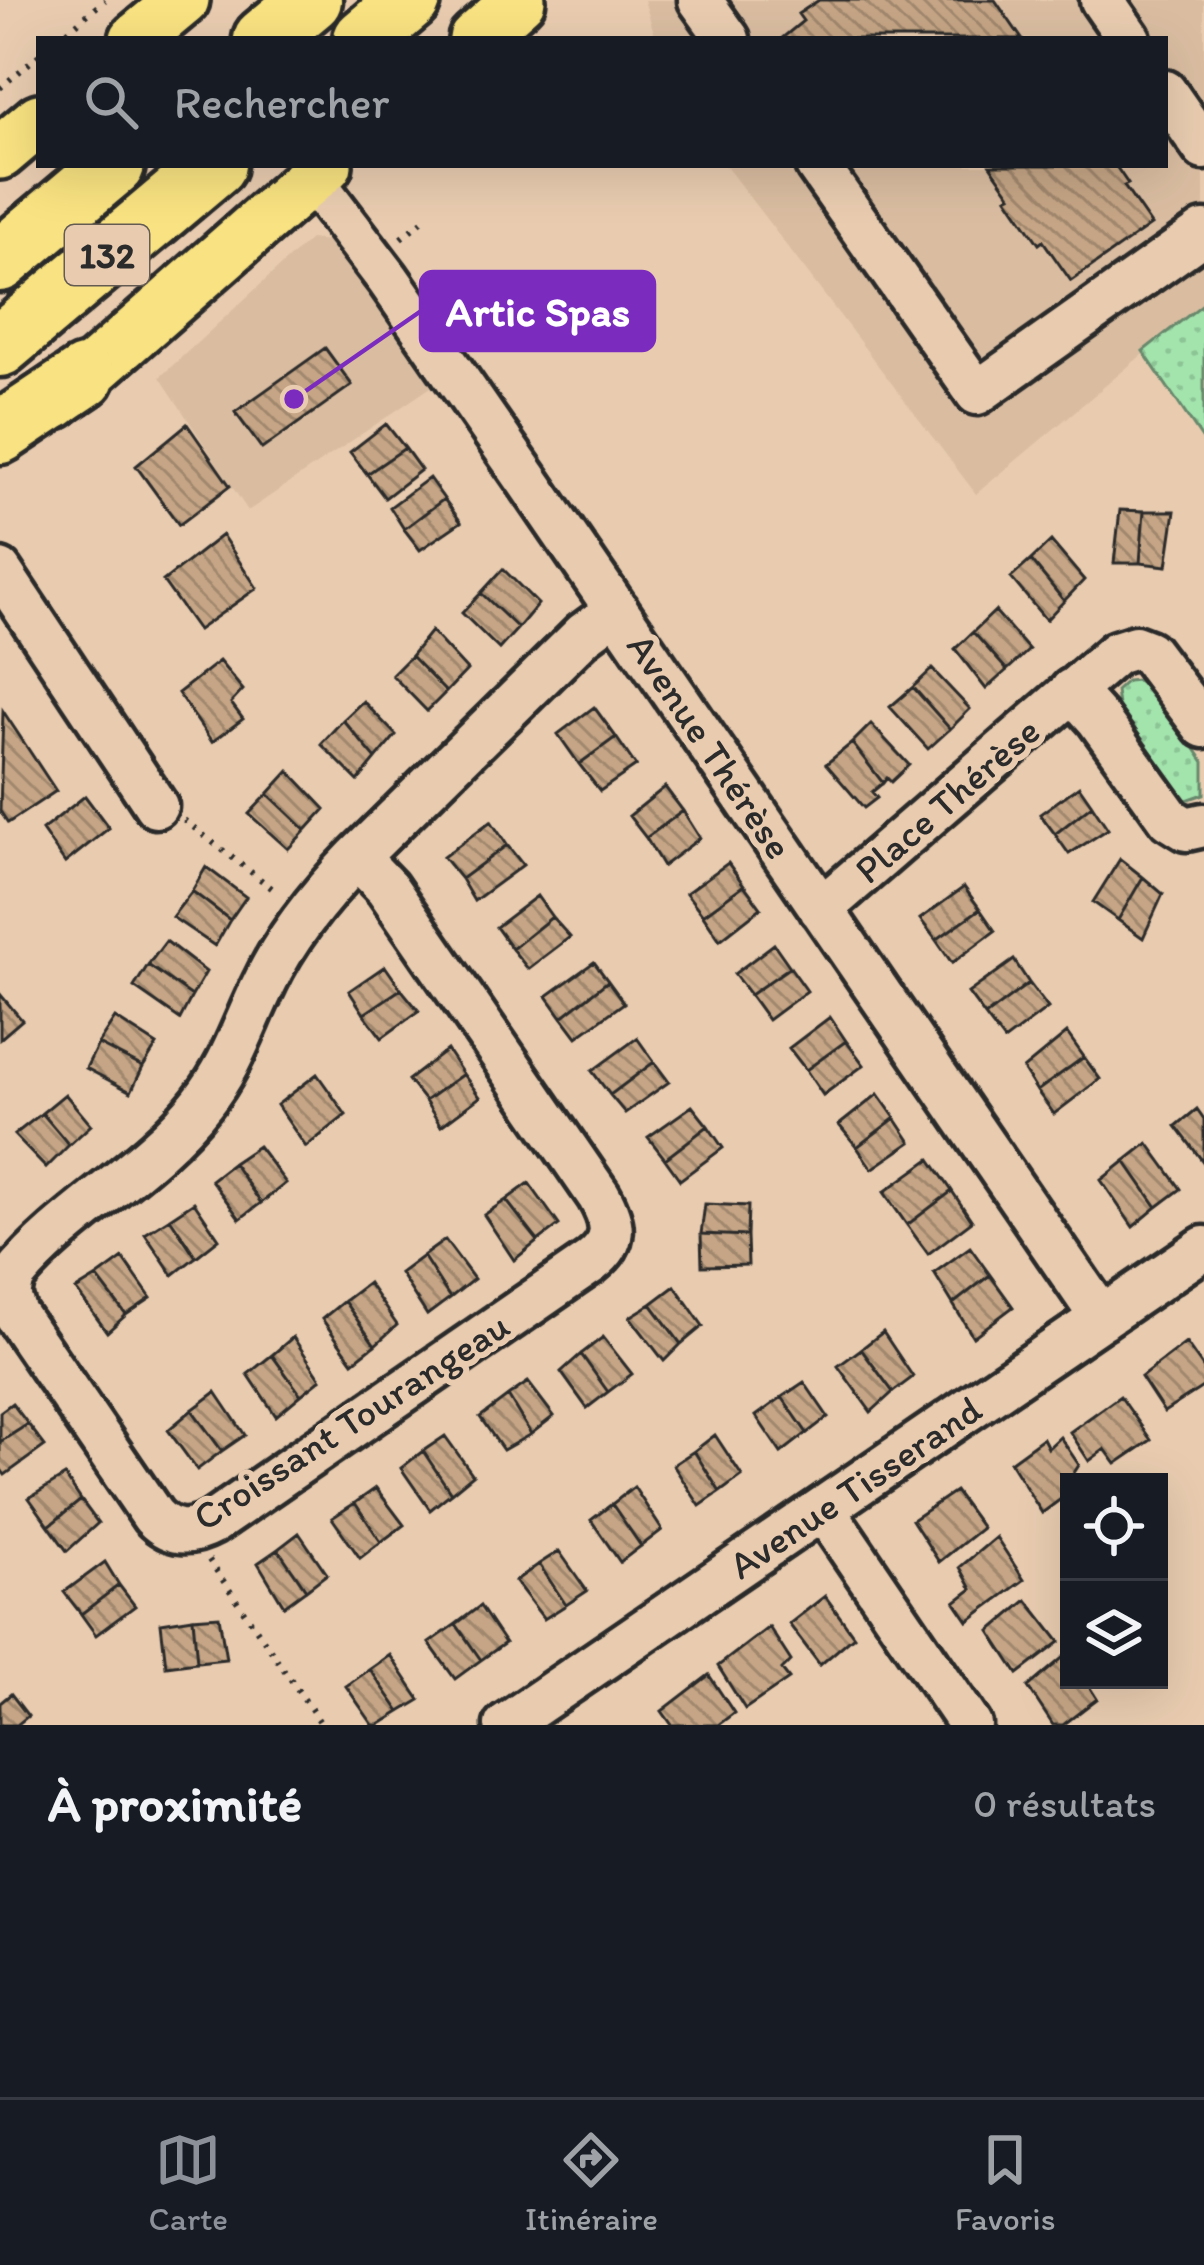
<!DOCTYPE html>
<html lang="fr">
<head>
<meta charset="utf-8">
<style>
	:root { --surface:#171b24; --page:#242831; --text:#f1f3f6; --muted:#9ea1a6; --line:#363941; --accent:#8c9099 }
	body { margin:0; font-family:Itim,sans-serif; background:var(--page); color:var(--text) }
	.controls { position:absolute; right:36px; bottom:36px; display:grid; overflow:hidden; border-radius:0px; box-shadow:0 12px 48px #0002 }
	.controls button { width:108px; height:108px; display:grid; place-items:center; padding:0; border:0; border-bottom:3px solid var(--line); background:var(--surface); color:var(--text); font:60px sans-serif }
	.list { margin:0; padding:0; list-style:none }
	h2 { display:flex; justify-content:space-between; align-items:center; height:156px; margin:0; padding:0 48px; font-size:51px }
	h2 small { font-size:39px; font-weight:400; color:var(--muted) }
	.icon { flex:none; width:66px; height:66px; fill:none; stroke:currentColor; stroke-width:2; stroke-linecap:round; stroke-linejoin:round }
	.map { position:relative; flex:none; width:1204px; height:1725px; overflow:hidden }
	.search { position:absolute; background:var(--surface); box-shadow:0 12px 48px #0002; left:36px; right:36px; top:36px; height:132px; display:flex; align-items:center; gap:30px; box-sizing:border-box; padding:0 42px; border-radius:0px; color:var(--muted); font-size:45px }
	.sheet { height:372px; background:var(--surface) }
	nav { display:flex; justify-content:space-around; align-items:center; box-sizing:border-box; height:168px; border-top:3px solid var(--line); background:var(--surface); font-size:33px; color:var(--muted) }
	nav a { display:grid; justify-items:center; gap:6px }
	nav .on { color:var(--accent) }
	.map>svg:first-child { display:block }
</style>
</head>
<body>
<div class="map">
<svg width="1204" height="1725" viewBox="0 0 1204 1725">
	<defs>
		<pattern id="grass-dots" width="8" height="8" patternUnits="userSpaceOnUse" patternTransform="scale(3)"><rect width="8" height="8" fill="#a3e4ad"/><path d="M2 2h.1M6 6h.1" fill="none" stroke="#8cc495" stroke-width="1.8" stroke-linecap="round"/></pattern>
		<pattern id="building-back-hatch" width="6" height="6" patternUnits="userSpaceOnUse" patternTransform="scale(3)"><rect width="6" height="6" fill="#c5a585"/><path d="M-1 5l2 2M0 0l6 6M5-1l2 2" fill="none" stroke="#a0876d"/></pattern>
	</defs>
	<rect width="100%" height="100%" fill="#e9ccb0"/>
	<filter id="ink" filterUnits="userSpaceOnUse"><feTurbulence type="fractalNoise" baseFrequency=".00833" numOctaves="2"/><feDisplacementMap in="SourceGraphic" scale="24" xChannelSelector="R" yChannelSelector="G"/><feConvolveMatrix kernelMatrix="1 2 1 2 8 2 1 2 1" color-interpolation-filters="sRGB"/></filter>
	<g filter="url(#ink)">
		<path fill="#dabda1" d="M644 0H1204V303L976 494 725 165H1165V39H656Z
			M310 239 330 241 434 385 248 511 160 377Z"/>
		<path fill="url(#grass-dots)" stroke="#67886c" stroke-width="3" d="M1204 303V441L1143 351Z
			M1137 680 1154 690 1204 762V794L1187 800 1179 797 1119 713 1116 691 1127 681Z"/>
		<path fill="url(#building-back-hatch)" stroke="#2b2b2b" stroke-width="3" d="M819 0H995L1022 39H781L803 21 798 14Z
			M990 165H1115L1128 184 1124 186 1151 225 1071 281 1043 241 1039 244 1007 197 1011 195Z
			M325 348 352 385 262 449 235 412Z
			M187 424 230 486 179 525 136 466Z
			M386 424 405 448 367 474 350 452Z
			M405 448 421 470 385 498 367 474Z
			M429 478 444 499 404 529 390 507Z
			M444 499 461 522 420 550 404 529Z
			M1120 510 1144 511 1140 563H1114Z
			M1144 511H1175L1167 566 1140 563Z
			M222 535 257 588 198 630 163 581Z
			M1051 541 1084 580 1064 601 1031 560Z
			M1031 560 1064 601 1046 620 1011 578Z
			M503 569 538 604 518 628 481 593Z
			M481 593 518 628 499 649 462 613Z
			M995 611 1029 650 1007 670 973 632Z
			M431 631 467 670 446 692 411 656Z
			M973 632 1007 670 986 689 955 649Z
			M411 656 446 692 427 711 392 675Z
			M219 661 243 690 231 703 243 719 212 742 178 693Z
			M932 669 970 709 950 729 913 687Z
			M913 687 950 729 928 749 890 707Z
			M363 701 396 735 376 759 343 720Z
			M594 707 616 737 579 764 558 734Z
			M3 711 56 791 8 823 0 811Z
			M343 720 376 759 358 781 321 744Z
			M871 724 909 765 891 782 887 778 883 783 852 743Z
			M616 737 636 766 600 791 579 764Z
			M852 743 883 783 872 792 877 798 864 808 826 764Z
			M289 771 325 809 306 830 268 794Z
			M1079 786 1092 805 1055 834 1040 814Z
			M665 787 683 811 646 838 629 816Z
			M268 794 306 830 288 849 249 814Z
			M85 796 109 828 65 863 42 830Z
			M1092 805 1108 829 1069 854 1055 834Z
			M683 811 700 838 663 866 646 838Z
			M491 821 507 845 461 879 443 857Z
			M507 845 523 865 474 901 461 879Z
			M1120 859 1143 877 1118 920 1093 902Z
			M728 863 744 885 703 915 686 893Z
			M206 867 246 897 230 920 192 891Z
			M1143 877 1163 894 1143 938 1118 920Z
			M744 885 761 908 720 940 703 915Z
			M964 887 980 909 936 940 920 919Z
			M192 891 230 920 215 946 172 917Z
			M537 896 552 917 512 949 496 927Z
			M980 909 995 931 952 963 936 940Z
			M552 917 570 937 528 969 512 949Z
			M166 941 206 972 192 996 148 965Z
			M774 944 790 967 750 995 734 974Z
			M1014 960 1029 983 985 1016 968 993Z
			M594 962 608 981 562 1017 547 996Z
			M148 965 192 996 180 1019 134 987Z
			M385 966 401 989 364 1014 349 991Z
			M790 967 807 991 768 1020 750 995Z
			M608 981 624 1003 577 1037 562 1017Z
			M1029 983 1048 1008 1004 1041 985 1016Z
			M401 989 419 1011 382 1038 364 1014Z
			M0 994 22 1020 0 1039Z
			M830 1017 846 1041 806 1070 789 1048Z
			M115 1018 157 1045 143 1067 98 1044Z
			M1067 1033 1084 1057 1037 1091 1023 1069Z
			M637 1038 654 1062 610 1095 592 1071Z
			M846 1041 864 1065 823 1095 806 1070Z
			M98 1044 143 1067 131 1092 86 1068Z
			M447 1050 463 1074 425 1101 408 1080Z
			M1084 1057 1100 1079 1054 1114 1037 1091Z
			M654 1062 669 1082 625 1113 610 1095Z
			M317 1074 346 1115 306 1147 277 1105Z
			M463 1074 480 1097 441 1126 425 1101Z
			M65 1094 91 1125 69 1145 42 1113Z
			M878 1094 895 1118 857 1147 839 1125Z
			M692 1106 708 1126 665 1159 648 1137Z
			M1197 1109 1204 1119V1163L1176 1126Z
			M42 1113 69 1145 46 1168 14 1135Z
			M895 1118 911 1142 872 1169 857 1147Z
			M708 1126 723 1148 680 1180 665 1159Z
			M1148 1143 1181 1189 1157 1207 1125 1161Z
			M258 1146 286 1183 261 1203 233 1163Z
			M930 1159 952 1191 907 1225 884 1192Z
			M1125 1161 1157 1207 1133 1227 1101 1180Z
			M233 1163 261 1203 240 1219 211 1180Z
			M529 1183 559 1225 538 1241 506 1200Z
			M952 1191 972 1221 928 1254 907 1225Z
			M506 1200 538 1241 514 1260 484 1215Z
			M194 1202 219 1239 196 1257 170 1218Z
			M705 1204 748 1206 747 1236 701 1234Z
			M170 1218 196 1257 173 1275 145 1234Z
			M701 1234 747 1236 748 1265 702 1266Z
			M445 1240 474 1279 450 1298 423 1256Z
			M970 1247 990 1275 953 1304 934 1273Z
			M423 1256 450 1298 427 1315 400 1273Z
			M123 1258 151 1298 126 1315 97 1277Z
			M990 1275 1013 1307 973 1337 953 1304Z
			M97 1277 126 1315 107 1332 76 1290Z
			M368 1283 397 1325 375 1345 344 1301Z
			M675 1286 703 1326 681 1344 651 1304Z
			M344 1301 375 1345 353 1362 322 1319Z
			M651 1304 681 1344 664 1361 630 1317Z
			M883 1332 913 1377 893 1392 861 1349Z
			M293 1337 321 1379 301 1395 272 1355Z
			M603 1337 632 1374 608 1392 581 1354Z
			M1186 1343 1204 1369V1386L1164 1412 1141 1377Z
			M861 1349 893 1392 871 1412 838 1366Z
			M581 1354 608 1392 587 1408 561 1372Z
			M272 1355 301 1395 276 1416 248 1374Z
			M528 1382 554 1416 531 1434 508 1396Z
			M804 1382 828 1417 807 1433 782 1397Z
			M216 1392 245 1435 222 1451 192 1410Z
			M508 1396 531 1434 503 1450 480 1417Z
			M1120 1396 1151 1440 1116 1464 1105 1449 1089 1461 1070 1432Z
			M782 1397 807 1433 781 1453 756 1416Z
			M12 1403 28 1424 0 1442V1412Z
			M192 1410 222 1451 197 1470 168 1430Z
			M28 1424 45 1446 5 1475 0 1468V1442Z
			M715 1435 742 1476 720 1492 694 1451Z
			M445 1436 473 1475 451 1493 423 1451Z
			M1060 1437 1079 1465 1072 1476 1075 1482H1069V1493L1042 1513 1010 1462 1043 1438 1048 1448Z
			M423 1451 451 1493 430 1510 401 1468Z
			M694 1451 720 1492 700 1506 673 1465Z
			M65 1476 81 1500 49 1526 29 1498Z
			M634 1487 662 1530 641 1546 612 1504Z
			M376 1488 404 1525 381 1542 355 1503Z
			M955 1491 982 1528 939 1562 912 1520Z
			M81 1500 98 1523 67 1551 49 1526Z
			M355 1503 381 1542 360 1558 332 1518Z
			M612 1504 641 1546 620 1562 591 1520Z
			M299 1533 327 1574 306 1590 278 1549Z
			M996 1537 1024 1580 968 1621 955 1602 972 1589 960 1567Z
			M278 1549 306 1590 284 1606 258 1563Z
			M559 1551 587 1591 566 1605 539 1564Z
			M105 1562 119 1585 81 1614 64 1592Z
			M539 1564 566 1605 544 1619 515 1581Z
			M119 1585 135 1606 96 1635 81 1614Z
			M825 1596 854 1636 820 1665 789 1624Z
			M1027 1600 1060 1642 1018 1674 990 1631Z
			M480 1606 505 1643 481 1660 456 1624Z
			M219 1616 226 1659 197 1662 193 1618Z
			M193 1618 197 1662 166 1666 161 1623Z
			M456 1624 481 1660 455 1679 429 1643Z
			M769 1627 791 1661 782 1670 789 1679 745 1709 718 1666Z
			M1067 1654 1069 1680H1085L1097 1699 1063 1725H1053L1028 1687Z
			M390 1655 420 1700 400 1712 370 1669Z
			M370 1669 400 1712 379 1725H373L346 1686Z
			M709 1675 734 1713 718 1725H672L662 1711Z
			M11 1694 28 1716 17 1725H0V1703Z"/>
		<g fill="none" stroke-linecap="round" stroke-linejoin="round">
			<defs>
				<path id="minor" d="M700 0 728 39
					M1102 0 1129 39
					M1165 92 1204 148
					M817 165 977 393 1204 232
					M311 178 388 279 526 478 1102 1318
					M0 571 156 806
					M1072 690 1098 719 1170 819 1186 829 1204 825
					M357 857 387 888 599 1196C614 1223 618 1241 591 1262L212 1523C190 1535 171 1535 153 1516L15 1314 9 1295 13 1277C64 1214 151 1169 202 1103 232 1066 244 1024 265 982 287 935 321 894 357 857L584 634 617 610
					M821 909 1116 653 1135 647 1148 652 1204 726
					M823 1509 970 1725
					M506 1725 1204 1248"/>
				<path id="major" d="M136 39 183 0
					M475 39 519 0
					M0 153 39 120
					M56 402 326 165"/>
				<path id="highway" d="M264 39 311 0
					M364 39 410 0
					M0 261 114 165
					M0 346 215 165
					M0 433 84 377"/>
			</defs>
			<use href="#minor" stroke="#2b2b2b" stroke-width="51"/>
			<use href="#major" stroke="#2b2b2b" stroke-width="60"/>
			<use href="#highway" stroke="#2b2b2b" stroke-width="69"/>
			<path stroke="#2b2b2b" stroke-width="6" stroke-dasharray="3 9" stroke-linecap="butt" d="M58 39 105 0
				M0 88 39 55
				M401 238 422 221
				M184 820 278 893
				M209 1560 322 1725"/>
			<use href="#minor" stroke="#e9ccb0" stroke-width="42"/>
			<use href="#major" stroke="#f8e281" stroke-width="51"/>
			<use href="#highway" stroke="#f8e281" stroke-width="60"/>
		</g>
	</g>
	<g text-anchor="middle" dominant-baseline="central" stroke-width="12" stroke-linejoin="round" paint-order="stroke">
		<rect fill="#e9ccb0" stroke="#645b53" stroke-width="3" x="65" y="225" width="84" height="60" rx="9"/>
		<g font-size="36" font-weight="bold" fill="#2b2b2b">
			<text x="107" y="255">132</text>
		</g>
		<g font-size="39" fill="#2b2b2b" stroke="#e9ccb0">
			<text transform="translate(710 746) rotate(56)">Avenue Thérèse</text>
			<text transform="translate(947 800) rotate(-41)">Place Thérèse</text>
			<text transform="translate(351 1421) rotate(-33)">Croissant Tourangeau</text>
			<text transform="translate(855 1487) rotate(-34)">Avenue Tisserand</text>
		</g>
	</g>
	<path fill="none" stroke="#7b2cbf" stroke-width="4.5" d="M294 399L421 311"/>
	<circle fill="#7b2cbf" stroke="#e9ccb0" stroke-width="4.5" cx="294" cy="399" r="12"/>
	<rect fill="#7b2cbf" stroke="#7b2cbf" stroke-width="4.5" x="421" y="272" width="233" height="78" rx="12"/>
	<g font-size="42" text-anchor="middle" font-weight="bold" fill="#fff">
		<text x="538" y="326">Artic Spas</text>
	</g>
</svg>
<div class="controls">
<button><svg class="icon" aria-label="locate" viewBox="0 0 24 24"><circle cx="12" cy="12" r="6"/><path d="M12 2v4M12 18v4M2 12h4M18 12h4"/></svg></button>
<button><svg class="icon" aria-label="layers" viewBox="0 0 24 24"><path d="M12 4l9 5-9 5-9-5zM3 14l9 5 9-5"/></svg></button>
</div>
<div class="search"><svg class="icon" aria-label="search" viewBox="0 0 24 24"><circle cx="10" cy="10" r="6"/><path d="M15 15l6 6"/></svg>Rechercher</div>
</div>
<section class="sheet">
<h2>À proximité<small>0 résultats</small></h2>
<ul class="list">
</ul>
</section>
<nav>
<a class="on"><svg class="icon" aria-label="map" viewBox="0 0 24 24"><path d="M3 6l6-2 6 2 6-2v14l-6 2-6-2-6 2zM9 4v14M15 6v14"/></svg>Carte</a>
<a><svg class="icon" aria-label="directions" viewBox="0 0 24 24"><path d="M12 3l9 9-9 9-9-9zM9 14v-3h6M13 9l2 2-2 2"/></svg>Itinéraire</a>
<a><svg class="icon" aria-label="saved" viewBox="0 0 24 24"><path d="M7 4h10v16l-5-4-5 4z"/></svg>Favoris</a>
</nav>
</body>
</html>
